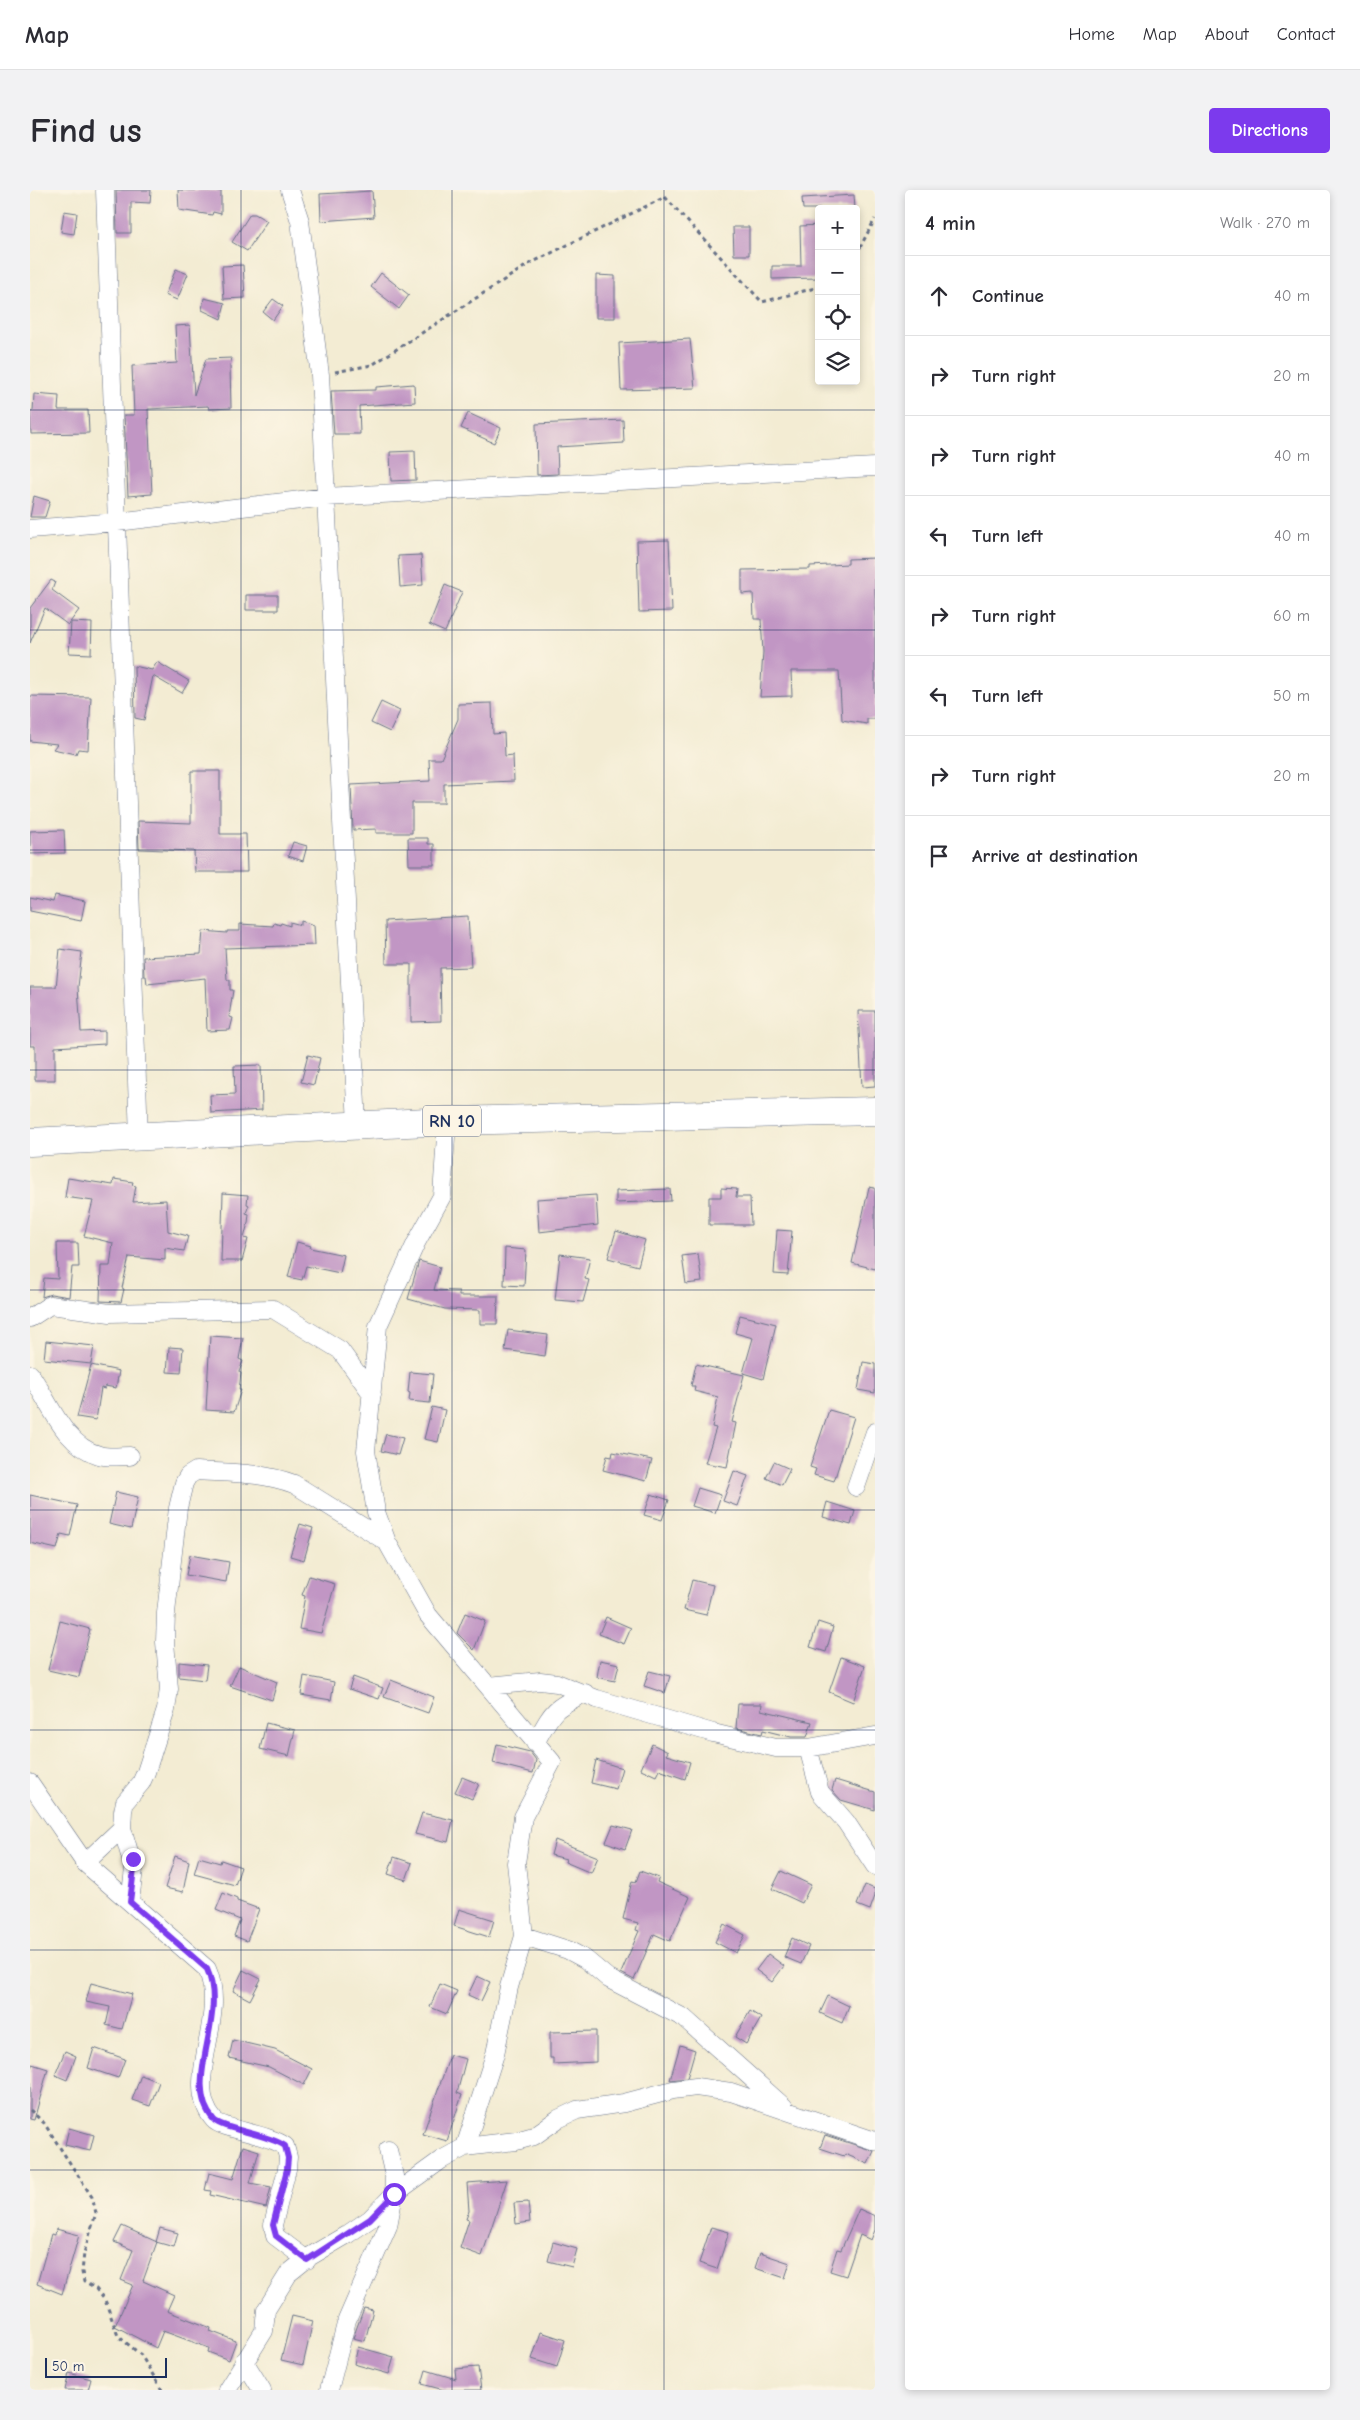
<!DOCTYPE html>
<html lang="en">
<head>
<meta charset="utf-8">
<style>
	:root { --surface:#fff; --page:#f2f2f3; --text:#2b2b33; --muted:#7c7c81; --line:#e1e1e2; --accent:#7c3aed }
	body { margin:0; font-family:"Comic Neue",sans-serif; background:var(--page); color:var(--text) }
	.controls { position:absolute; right:15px; top:15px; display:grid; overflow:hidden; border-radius:5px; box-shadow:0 2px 8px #0003 }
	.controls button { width:45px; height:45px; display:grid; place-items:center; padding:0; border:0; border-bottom:1px solid var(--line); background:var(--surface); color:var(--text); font:25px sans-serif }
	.scale { position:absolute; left:15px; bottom:12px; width:122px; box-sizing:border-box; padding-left:5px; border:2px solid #1b2f5e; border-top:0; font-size:14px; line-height:18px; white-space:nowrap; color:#1b2f5e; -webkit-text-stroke:4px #fcf5e5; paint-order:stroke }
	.stop { position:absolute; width:15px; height:15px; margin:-11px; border:4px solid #7c3aed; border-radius:50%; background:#fff }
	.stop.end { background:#7c3aed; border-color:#fff; box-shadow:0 1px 5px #0008 }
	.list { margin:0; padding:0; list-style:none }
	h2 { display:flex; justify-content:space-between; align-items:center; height:65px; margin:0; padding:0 20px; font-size:21px }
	h2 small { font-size:16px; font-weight:400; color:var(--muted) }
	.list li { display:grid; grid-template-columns:32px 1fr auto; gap:15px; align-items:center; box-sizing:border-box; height:80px; padding:0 20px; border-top:1px solid var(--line) }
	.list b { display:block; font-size:19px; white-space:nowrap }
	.list em { font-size:16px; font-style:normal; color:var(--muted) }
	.icon { flex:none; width:28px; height:28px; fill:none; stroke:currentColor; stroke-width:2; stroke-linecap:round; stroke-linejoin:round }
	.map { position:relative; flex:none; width:845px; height:2200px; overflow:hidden; border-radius:5px }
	header { display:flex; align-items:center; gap:30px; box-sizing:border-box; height:70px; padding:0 25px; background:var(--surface); border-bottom:1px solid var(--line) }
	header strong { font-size:24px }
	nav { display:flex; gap:28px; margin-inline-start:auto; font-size:18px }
	.intro { display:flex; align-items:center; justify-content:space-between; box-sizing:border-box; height:120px; padding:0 30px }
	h1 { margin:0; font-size:35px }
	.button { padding:12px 22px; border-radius:5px; background:var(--accent); color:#fff; font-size:18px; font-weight:700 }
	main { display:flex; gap:30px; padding:0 30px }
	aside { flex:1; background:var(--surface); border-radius:5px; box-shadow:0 2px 8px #0003 }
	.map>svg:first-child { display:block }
</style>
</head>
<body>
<header>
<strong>Map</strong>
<nav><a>Home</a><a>Map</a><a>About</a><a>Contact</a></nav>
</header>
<div class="intro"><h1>Find us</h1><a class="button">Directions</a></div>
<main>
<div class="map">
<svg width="845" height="2200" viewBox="0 0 845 2200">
	<rect width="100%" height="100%" fill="#fcf5e5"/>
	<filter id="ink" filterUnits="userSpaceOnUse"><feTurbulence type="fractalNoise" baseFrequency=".02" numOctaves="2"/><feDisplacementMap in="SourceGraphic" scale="10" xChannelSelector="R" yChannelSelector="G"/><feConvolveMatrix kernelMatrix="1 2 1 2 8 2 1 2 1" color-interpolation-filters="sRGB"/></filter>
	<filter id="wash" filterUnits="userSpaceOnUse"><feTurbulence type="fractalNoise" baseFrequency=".0096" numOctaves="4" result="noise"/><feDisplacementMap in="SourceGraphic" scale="20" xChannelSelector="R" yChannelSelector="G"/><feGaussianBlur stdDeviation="1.12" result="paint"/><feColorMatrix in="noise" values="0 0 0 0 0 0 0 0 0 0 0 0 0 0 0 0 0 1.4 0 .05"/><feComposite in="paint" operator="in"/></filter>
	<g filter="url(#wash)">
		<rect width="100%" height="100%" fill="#f3ecd3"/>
		<g id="blocks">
			<path fill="#c196c4" d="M86 0H121L120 13 101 12V43H87Z
				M148 0 191 1V24L183 22 182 25 149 20Z
				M342 1 344 27 291 31 290 4Z
				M824 5 825 19H773L772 8Z
				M34 21 47 23 44 44 31 42Z
				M220 24H225L237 31 217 61 202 52Z
				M789 35V88L742 89V76H771L770 36Z
				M703 37H719V65H704Z
				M213 75 215 108 194 109 192 76Z
				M146 79 158 84 147 110 135 105Z
				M351 83 379 105 369 119 341 97Z
				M566 85 585 86V128H566Z
				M174 108 195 113 191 129 172 120Z
				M243 109 253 116 243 130 233 122Z
				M160 135 164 205 176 169 202 168 200 175 201 218 179 219 178 216 118 219 122 304 98 306 94 225H104L102 176 147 173 145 136Z
				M660 149 665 198 591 200 589 153Z
				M384 194 385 212 329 216 330 244H304L301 201 346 200V197Z
				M4 204 29 206 28 220H58L59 243 1 244 0 221H3Z
				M438 223 471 238 464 253 431 238Z
				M593 230 594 253 527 257 528 284 507 285 506 234Z
				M385 261 386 290 361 291 360 262Z
				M4 306 20 311 15 327H0Z
				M639 350 642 421 609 422 607 351Z
				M391 365 393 395 370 397 368 366Z
				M845 368V529H837V534L812 530 809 481H761L762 506 730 507 733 462 731 429H724L723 403 712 404V380L780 379V376L818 374V369Z
				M21 390 25 392 22 400 49 420 38 435 15 418 0 453V418Z
				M415 395 432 402 415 442 399 435Z
				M216 405H248V420H216Z
				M41 432 62 433 61 464 39 463Z
				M127 472 159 491 152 503 123 486 114 530 105 528 104 476 122 480Z
				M0 506 61 507 58 560 48 559 46 564 23 559 27 554 0 551Z
				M351 512 370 521 360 542 341 533Z
				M462 513 463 544 474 543 475 566 483 565 484 591 414 594V613H382V643H346V639L323 640 321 595 400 591 399 569H411L428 529V514Z
				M161 581H190V644H216L217 682H165L164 661 109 659 108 631 161 633Z
				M34 640 35 663 0 664V641Z
				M378 648H398V654H404V675H379Z
				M263 652 277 656 273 671 258 666Z
				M25 705 55 711 51 731 0 721V707L23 712Z
				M438 726 441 777 410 778 411 831 381 832V774H356L355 731Z
				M271 731 284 735 285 755 195 758 197 790H200V800H203L199 827 203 828 200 840 177 841 175 788 117 794 116 786H114L113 767 171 764 173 741 197 743V741H210V734L243 736 244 733 250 735 251 733 260 736V732L271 735Z
				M30 759 52 762 48 797 51 842 75 841V854L25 857V890H5V856H0V797H26Z
				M828 821H845V896L832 897Z
				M278 865 290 868 284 895 271 892Z
				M231 875 232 920 181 923 180 905 205 904 204 876Z
				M38 988 83 995 84 989 103 992 102 995 106 996 103 1012 136 1010 138 1041 158 1046 154 1061 135 1058V1070L99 1067 92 1098 94 1099 91 1112 70 1111 71 1076H80L83 1053 54 1046 63 1011 35 1007Z
				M839 997 845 998V1079L822 1073Z
				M691 998 707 999 706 1007H720L721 1035H679V1007H691Z
				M640 999 641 1011 586 1013V1001Z
				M193 1003 218 1005 217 1014 219 1015 216 1023 219 1024 218 1033 214 1048 218 1049 212 1071H191Z
				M566 1005 568 1035 509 1042 507 1009Z
				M747 1040 762 1041 758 1085 744 1084Z
				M586 1041 615 1050 608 1076 578 1068Z
				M267 1052 281 1056 280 1058 314 1065 310 1083 276 1076 272 1090 258 1087Z
				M27 1053H48L49 1077H42L39 1107 21 1104 12 1107 14 1088 28 1089Z
				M475 1058 496 1060 494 1096 474 1095Z
				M530 1064 560 1068 555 1089 559 1090 553 1112 525 1110Z
				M668 1064 672 1092 656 1094 652 1066Z
				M389 1071 410 1077 404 1100 429 1101V1106H468L467 1134H450V1120L415 1119 378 1109Z
				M710 1125 746 1134 733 1189 713 1183 723 1148 705 1143Z
				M478 1140 518 1145 515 1166 475 1160Z
				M180 1146 213 1148 209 1169 213 1171 209 1182 211 1183 209 1200H211L204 1222 176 1220Z
				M16 1151 64 1156 61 1174 14 1169Z
				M139 1157 153 1158 151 1183 137 1182Z
				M833 1172 845 1174V1203L828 1200Z
				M666 1174 714 1185 702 1232 706 1233 697 1277 675 1273 686 1238 682 1237 688 1207 664 1201 665 1196H661Z
				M61 1175 89 1181 86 1198 75 1196V1199L71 1198 66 1230 47 1227Z
				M380 1182 403 1184 400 1213 379 1211 380 1203 378 1202Z
				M402 1217 415 1220 408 1252 394 1249Z
				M799 1220 824 1227 804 1291 784 1285 786 1279 780 1277Z
				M356 1244 373 1248 368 1265 351 1261Z
				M583 1262 622 1270 616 1291 573 1280 577 1266 582 1267Z
				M744 1272 760 1279 752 1295 736 1288Z
				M704 1281 718 1286 707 1316 693 1311Z
				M668 1298 691 1305 685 1323 662 1316Z
				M86 1302 108 1307 101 1339 79 1334Z
				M621 1304 639 1310 632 1330 614 1325Z
				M0 1305 47 1315 40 1346 31 1344 27 1359 0 1353Z
				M797 1312 825 1321 821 1335 793 1327Z
				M270 1334 283 1338 274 1370 260 1366Z
				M160 1365 199 1372 196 1392 156 1385Z
				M279 1386 305 1394 291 1443 269 1439 275 1406 272 1405Z
				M662 1390 683 1395 676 1425 654 1420Z
				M435 1423 455 1431 444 1460 427 1443Z
				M576 1427 601 1438 594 1454 569 1444Z
				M30 1431 60 1439 49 1487 18 1480Z
				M788 1432 803 1437 796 1462 780 1457Z
				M811 1467 835 1476 823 1512 799 1502Z
				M570 1470 589 1474 585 1491 567 1487Z
				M149 1472 177 1475 175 1490 149 1487Z
				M209 1476 247 1492 242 1510 200 1496Z
				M619 1481 640 1486 635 1503 614 1496Z
				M274 1486 304 1492 301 1510 271 1505Z
				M323 1487 353 1498 349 1509 319 1499Z
				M361 1490 404 1507 398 1523 354 1507Z
				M708 1514H732L731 1520 782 1532 777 1547H761L733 1540 732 1544 706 1538Z
				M236 1533 265 1540 259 1566 230 1559Z
				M467 1554 500 1562 506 1570 503 1583 463 1573Z
				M622 1554 638 1562 636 1565 660 1572 655 1589 629 1580 626 1586 611 1579Z
				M566 1570 592 1578 586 1599 561 1593Z
				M432 1587 449 1594 442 1609 425 1602Z
				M805 1590 845 1602V1620L811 1610 802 1600Z
				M392 1623 423 1630 418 1652 385 1644Z
				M583 1635 602 1640 595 1659 576 1652Z
				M525 1650 568 1667 561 1683 535 1672 536 1669 521 1665Z
				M145 1666 159 1671 153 1702 135 1698Z
				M169 1667 190 1673 191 1670 211 1677 205 1695 164 1684Z
				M364 1667 382 1673 376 1690 358 1684Z
				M610 1681 629 1688 627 1692 660 1707 640 1751 624 1744 604 1790 591 1783 609 1741 606 1740 608 1733 593 1729 602 1691 606 1692Z
				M751 1681 781 1695 772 1713 742 1699Z
				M835 1695 845 1699V1706L840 1720 827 1715Z
				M193 1703 207 1709V1711L229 1719 217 1751 204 1746 210 1730 186 1720Z
				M429 1719 464 1730 459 1747 424 1736Z
				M694 1734 715 1745 706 1763 685 1752Z
				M762 1748 779 1756 771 1774 754 1767Z
				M738 1764 754 1776 742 1792 726 1780Z
				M213 1780 231 1789 220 1810 203 1801Z
				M447 1786 460 1792 451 1811 438 1805Z
				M61 1793 102 1804 92 1839 76 1835 80 1817 56 1812Z
				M410 1794 427 1801 417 1824 400 1817Z
				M798 1806 819 1816 812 1833 790 1823Z
				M720 1821 731 1828 716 1854 705 1847Z
				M566 1841V1872L523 1874V1868H520V1842Z
				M203 1850 245 1860 282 1879 274 1895 239 1877 199 1868Z
				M650 1855 665 1860 657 1888 640 1890Z
				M64 1858 95 1869 88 1888 58 1878Z
				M35 1861 46 1866 37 1890 25 1885Z
				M420 1865 436 1869 427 1903 432 1905 417 1951 393 1944Z
				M2 1874 18 1879 4 1930 0 1929V1882Z
				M111 1885 129 1892 120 1916 102 1910Z
				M39 1938 64 1945 60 1961 35 1955Z
				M795 1945 844 1961 838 1974 815 1964 814 1966 790 1958Z
				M213 1956 229 1961 220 1993 241 1997 236 2018 180 2005 181 2001 175 2000 179 1983 203 1989Z
				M477 1990 452 2066 430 2058 439 2030 436 2029 439 2021 437 1993Z
				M498 2012 500 2032 486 2034 484 2013Z
				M829 2019 845 2026V2040L841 2050 830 2045 816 2086 800 2081 807 2059 811 2060Z
				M92 2036 127 2052 113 2091 144 2105 137 2121 181 2138 180 2141 206 2151 199 2170 178 2162 179 2158 133 2141 126 2158 85 2136 103 2095 91 2090 103 2060 84 2052Z
				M681 2037 699 2042 687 2079 669 2073Z
				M130 2038 148 2043 144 2057 126 2052Z
				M26 2039 49 2045 32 2104 7 2094 21 2044 25 2045Z
				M523 2052 547 2059 542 2077 518 2071Z
				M730 2063 760 2073 755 2088 725 2078Z
				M334 2118 343 2120 335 2151 323 2148Z
				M262 2126 283 2131 273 2175 251 2170Z
				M511 2142 535 2150 527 2177 502 2169Z
				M328 2157 364 2167 359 2184 324 2174Z
				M448 2177 451 2200H414L392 2194 396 2180 426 2189 425 2179Z
				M39 2183 61 2189 58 2200H35Z"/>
		</g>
	</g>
	<g filter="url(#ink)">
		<use href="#blocks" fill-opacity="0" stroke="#677187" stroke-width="1"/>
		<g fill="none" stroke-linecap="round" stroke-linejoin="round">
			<defs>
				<path id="street" d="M75 0 109 947
					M260 0 270 31 290 185 327 935
					M0 339 87 332 296 307 845 277
					M417 931 412 1006 386 1053 348 1136 336 1261 346 1322 357 1352 398 1425 522 1572 493 1627 486 1673 494 1746 479 1797 465 1864 435 1957
					M0 1128 20 1115 80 1123 243 1119 310 1160 342 1204
					M0 1184C20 1212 33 1255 69 1265 78 1268 90 1266 100 1266
					M826 1297 845 1242
					M458 1496 510 1491 527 1493 567 1509 683 1543 746 1558H778L845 1546
					M505 1553C523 1521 522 1519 555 1503
					M778 1558 790 1602 816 1632 845 1676
					M0 1593 55 1673 177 1779C199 1828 151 1893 184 1930 192 1939 238 1944 255 1956L258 1967 257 1979 243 2035 245 2046 277 2070
					M55 1673 92 1638
					M100 1712 104 1679 92 1638 93 1621 95 1612 111 1593 116 1582 136 1520 139 1499 135 1452 136 1423 148 1318 154 1293 158 1286 166 1281C199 1283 232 1282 264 1294L357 1352
					M494 1746 538 1760 555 1769 579 1789 654 1828 754 1917
					M214 2171 232 2200
					M197 2200 234 2141 236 2120 259 2083 279 2067 318 2044 340 2029 364 2004 411 1970 435 1957 486 1951 504 1946 528 1929 547 1920 594 1913 643 1900 666 1897 701 1902 845 1951
					M299 2200 317 2130 358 2036 364 2004V1986L358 1960"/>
				<path id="primary" d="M0 952 417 931 845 921"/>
			</defs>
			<use href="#street" stroke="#677187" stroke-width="19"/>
			<use href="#primary" stroke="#677187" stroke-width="29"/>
			<path stroke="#677187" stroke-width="3" stroke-dasharray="4 4" stroke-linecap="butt" d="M826 65 845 29
				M305 182 342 175 499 74 635 7 732 112 789 97
				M0 1920 14 1933 62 2007 66 2023 54 2063 52 2082 54 2092 66 2099 75 2110 88 2146 111 2165 132 2200"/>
			<use href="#street" stroke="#fff" stroke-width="18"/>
			<use href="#primary" stroke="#fff" stroke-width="28"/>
		</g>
	</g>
	<g fill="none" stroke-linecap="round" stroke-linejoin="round" filter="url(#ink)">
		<path stroke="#7c3aed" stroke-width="6" d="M103 1669 104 1679 100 1712 177 1779C199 1828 150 1893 184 1930 192 1939 238 1944 255 1956L258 1968 257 1979 243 2035 246 2046 277 2070 340 2029 364 2004"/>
	</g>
	<path fill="none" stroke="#1b2f5e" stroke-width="1" stroke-opacity="0.55" d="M211 0V2200M422 0V2200M634 0V2200M0 220H845M0 440H845M0 660H845M0 880H845M0 1100H845M0 1320H845M0 1540H845M0 1760H845M0 1980H845"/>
	<g text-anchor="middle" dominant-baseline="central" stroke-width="4" stroke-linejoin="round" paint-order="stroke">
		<rect fill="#fcf5e5" stroke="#5e6a86" stroke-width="1" x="393" y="915.5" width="58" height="31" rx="4"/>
		<g font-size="18" font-weight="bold" fill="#1b2f5e">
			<text x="422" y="931">RN 10</text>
		</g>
	</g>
</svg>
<div class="controls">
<button>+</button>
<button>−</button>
<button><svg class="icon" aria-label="locate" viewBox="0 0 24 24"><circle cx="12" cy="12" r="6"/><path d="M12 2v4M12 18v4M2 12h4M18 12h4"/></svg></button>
<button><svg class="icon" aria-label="layers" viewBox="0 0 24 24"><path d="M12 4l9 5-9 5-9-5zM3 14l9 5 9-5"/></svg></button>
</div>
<div class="scale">50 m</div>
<div class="stop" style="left:364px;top:2004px"></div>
<div class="stop end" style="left:103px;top:1669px"></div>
</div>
<aside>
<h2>4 min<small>Walk · 270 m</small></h2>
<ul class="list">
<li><svg class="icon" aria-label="ahead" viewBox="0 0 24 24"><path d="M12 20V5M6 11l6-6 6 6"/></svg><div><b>Continue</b></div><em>40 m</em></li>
<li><svg class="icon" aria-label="right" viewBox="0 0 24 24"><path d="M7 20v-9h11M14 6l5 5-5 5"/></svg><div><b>Turn right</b></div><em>20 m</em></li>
<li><svg class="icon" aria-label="right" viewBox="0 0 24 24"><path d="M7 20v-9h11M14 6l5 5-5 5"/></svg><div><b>Turn right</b></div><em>40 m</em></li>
<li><svg class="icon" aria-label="left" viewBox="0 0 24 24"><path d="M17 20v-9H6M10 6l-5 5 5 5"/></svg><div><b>Turn left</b></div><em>40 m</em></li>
<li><svg class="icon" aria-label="right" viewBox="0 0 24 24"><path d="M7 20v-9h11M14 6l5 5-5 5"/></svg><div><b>Turn right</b></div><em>60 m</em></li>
<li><svg class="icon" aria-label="left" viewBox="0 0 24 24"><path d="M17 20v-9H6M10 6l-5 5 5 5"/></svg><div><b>Turn left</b></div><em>50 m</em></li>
<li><svg class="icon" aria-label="right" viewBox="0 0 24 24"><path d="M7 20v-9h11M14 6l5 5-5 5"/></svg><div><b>Turn right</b></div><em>20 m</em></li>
<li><svg class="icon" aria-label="arrive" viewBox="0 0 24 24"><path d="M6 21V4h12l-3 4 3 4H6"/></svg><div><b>Arrive at destination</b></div></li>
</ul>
</aside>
</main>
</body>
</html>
